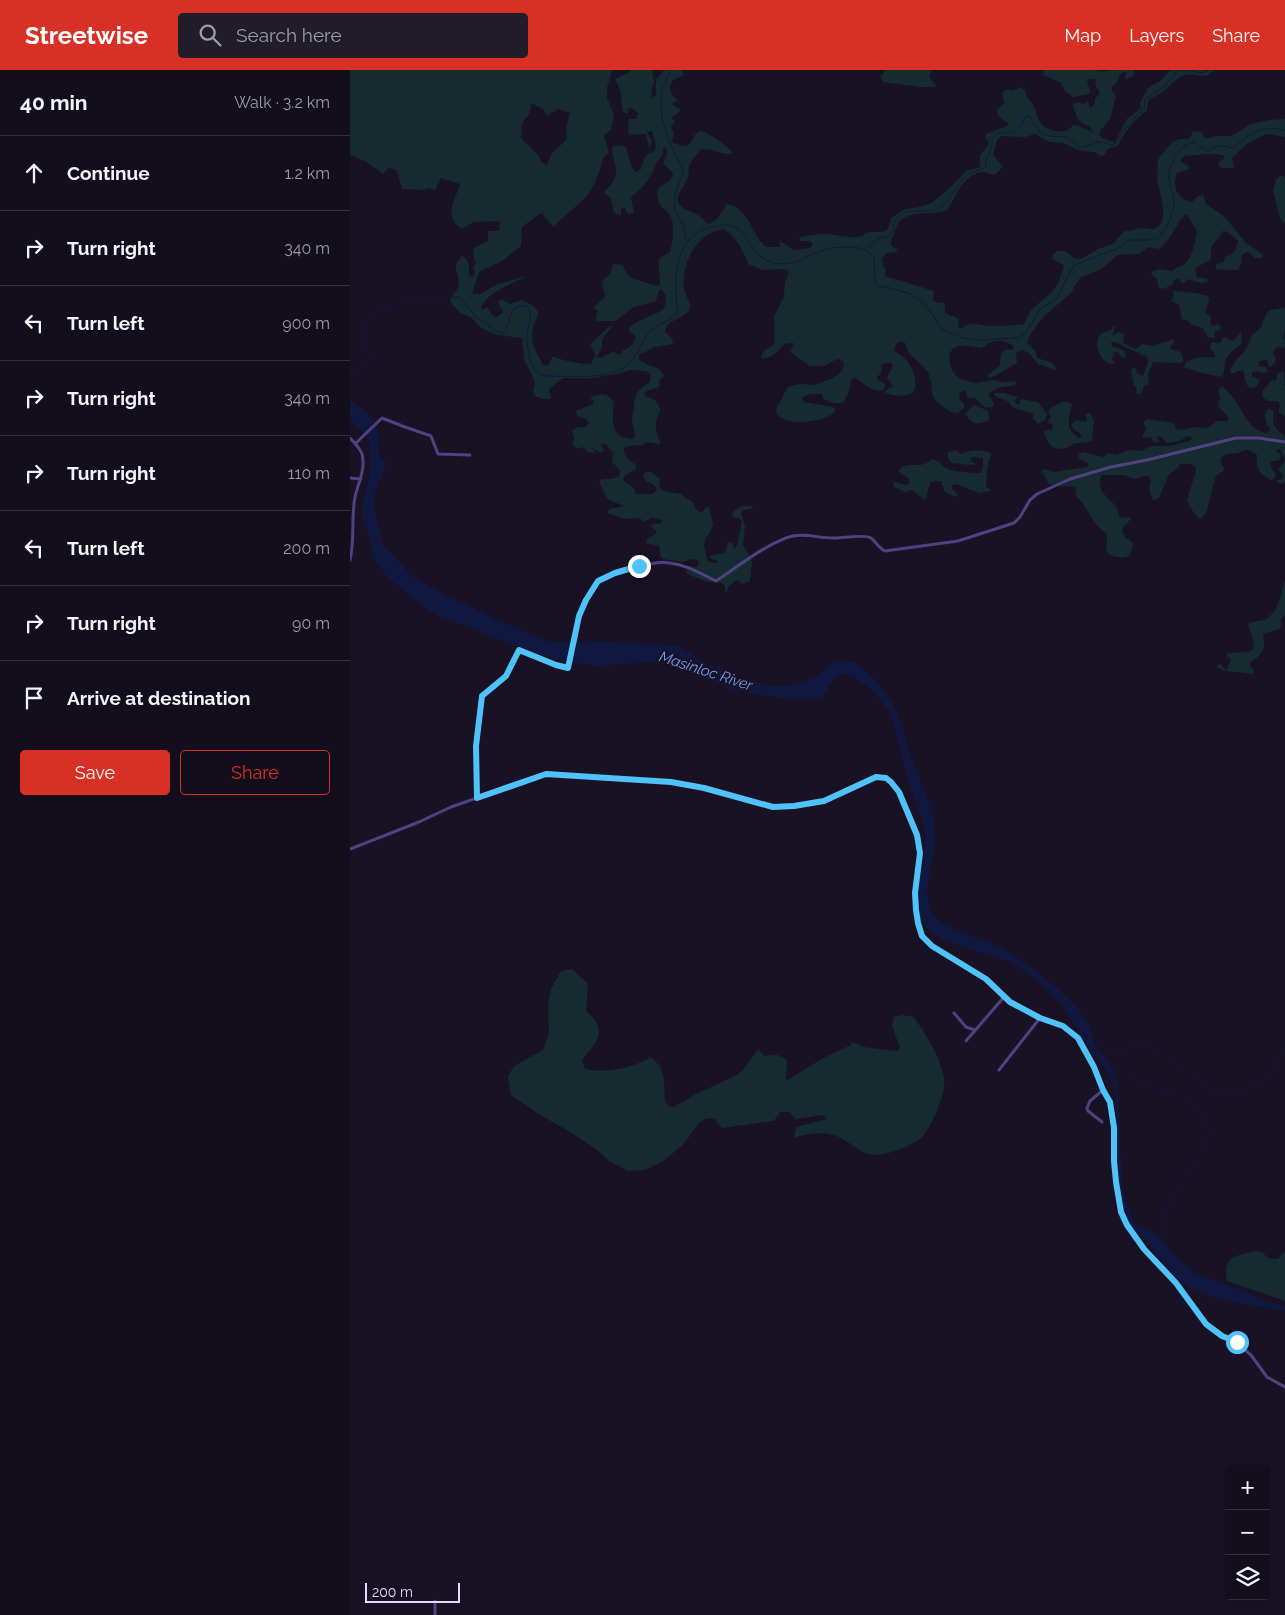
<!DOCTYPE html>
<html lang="en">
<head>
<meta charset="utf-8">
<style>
	:root { --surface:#130e1c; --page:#201c29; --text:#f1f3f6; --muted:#9d9ca3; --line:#322e3b; --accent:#d93025 }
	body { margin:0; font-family:Raleway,sans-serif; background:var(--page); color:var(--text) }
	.controls { position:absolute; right:15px; bottom:15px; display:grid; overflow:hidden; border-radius:5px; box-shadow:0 2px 12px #0003 }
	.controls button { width:45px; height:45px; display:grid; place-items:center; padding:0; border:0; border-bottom:1px solid var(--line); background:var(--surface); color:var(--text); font:25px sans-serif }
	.scale { position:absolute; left:15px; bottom:12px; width:95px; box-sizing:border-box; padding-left:5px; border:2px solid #e4dafb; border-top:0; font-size:14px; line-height:18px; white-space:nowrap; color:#e4dafb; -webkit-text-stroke:4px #191225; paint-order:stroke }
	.stop { position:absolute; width:15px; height:15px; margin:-11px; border:4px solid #4fc3f7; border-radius:50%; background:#fff }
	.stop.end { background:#4fc3f7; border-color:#fff; box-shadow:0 1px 5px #0008 }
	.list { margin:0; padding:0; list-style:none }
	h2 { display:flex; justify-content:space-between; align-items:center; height:65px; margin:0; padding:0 20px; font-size:21px }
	h2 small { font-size:16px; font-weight:400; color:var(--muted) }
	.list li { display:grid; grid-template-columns:32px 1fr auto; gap:15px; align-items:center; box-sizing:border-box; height:75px; padding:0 20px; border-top:1px solid var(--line) }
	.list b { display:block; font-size:19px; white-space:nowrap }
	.list em { font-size:16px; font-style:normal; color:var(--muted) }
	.actions { display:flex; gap:10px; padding:15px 20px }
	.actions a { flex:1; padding:11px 0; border:1px solid var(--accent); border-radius:5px; text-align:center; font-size:18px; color:var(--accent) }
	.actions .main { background:var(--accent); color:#fff }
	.icon { flex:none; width:28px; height:28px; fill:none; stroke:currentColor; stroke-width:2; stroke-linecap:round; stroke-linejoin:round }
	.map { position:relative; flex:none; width:935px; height:1545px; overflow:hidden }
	header { display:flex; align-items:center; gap:30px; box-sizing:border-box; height:70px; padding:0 25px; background:var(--accent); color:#fff }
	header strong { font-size:24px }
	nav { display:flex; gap:28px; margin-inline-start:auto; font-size:18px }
	.search { width:350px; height:45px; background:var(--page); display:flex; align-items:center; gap:12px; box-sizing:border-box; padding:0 18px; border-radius:5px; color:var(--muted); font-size:19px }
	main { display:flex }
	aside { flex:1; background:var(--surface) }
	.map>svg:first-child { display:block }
</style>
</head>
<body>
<header>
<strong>Streetwise</strong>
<div class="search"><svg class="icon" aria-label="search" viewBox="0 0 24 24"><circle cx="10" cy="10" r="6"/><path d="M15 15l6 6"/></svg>Search here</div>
<nav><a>Map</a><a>Layers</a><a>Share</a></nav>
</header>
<main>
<aside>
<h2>40 min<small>Walk · 3.2 km</small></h2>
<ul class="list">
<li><svg class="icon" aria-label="ahead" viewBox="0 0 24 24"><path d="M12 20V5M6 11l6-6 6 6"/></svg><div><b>Continue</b></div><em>1.2 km</em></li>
<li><svg class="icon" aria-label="right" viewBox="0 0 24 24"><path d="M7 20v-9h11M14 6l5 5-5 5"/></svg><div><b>Turn right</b></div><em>340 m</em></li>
<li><svg class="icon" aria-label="left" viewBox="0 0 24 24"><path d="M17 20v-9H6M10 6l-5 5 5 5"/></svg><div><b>Turn left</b></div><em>900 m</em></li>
<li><svg class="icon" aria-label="right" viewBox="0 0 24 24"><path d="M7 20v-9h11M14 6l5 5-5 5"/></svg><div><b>Turn right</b></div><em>340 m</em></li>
<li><svg class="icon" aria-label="right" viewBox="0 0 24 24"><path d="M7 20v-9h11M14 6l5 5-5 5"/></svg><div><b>Turn right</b></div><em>110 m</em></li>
<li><svg class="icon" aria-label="left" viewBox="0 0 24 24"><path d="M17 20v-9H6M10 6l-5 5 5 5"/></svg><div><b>Turn left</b></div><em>200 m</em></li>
<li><svg class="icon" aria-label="right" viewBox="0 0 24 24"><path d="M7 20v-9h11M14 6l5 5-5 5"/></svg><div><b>Turn right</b></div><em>90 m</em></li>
<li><svg class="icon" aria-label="arrive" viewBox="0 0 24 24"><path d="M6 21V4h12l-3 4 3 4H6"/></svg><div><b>Arrive at destination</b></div></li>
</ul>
<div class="actions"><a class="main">Save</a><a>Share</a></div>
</aside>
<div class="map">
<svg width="935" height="1545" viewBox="0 0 935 1545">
	<rect width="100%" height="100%" fill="#191225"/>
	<path fill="#152b2f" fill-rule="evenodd" d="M0 0H262L257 18V28L264 44 261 60 254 65 259 83 254 87C250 99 246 113 239 123 229 136 215 144 204 157L191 143 172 157 171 176 152 191 129 202 122 224H130L148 214 177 206C163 213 136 223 131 238L133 240 137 237 143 246 147 247 153 242 148 233 151 229 160 234 172 230C178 233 186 236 188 242 188 247 184 253 183 258 180 272 187 285 194 296L199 295 202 287H205C210 290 235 295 241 294L245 285 240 274C249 268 252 261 261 256H263L262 257 252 269V277L247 287 250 288 263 282 272 285V281C279 277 286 274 285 266L279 261 280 257 289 251 313 240C317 232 318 224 310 219L305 232 283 237 266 251H247L246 247 248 241 243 238 255 227 252 211 260 204 262 197 264 194 272 195 277 204 282 208 306 216 310 214V209L308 192 310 188 320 182C323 170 325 156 320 145 318 141 313 140 311 136 308 132 307 125 307 120L310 117 319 111 323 105C322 99 316 98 313 93L317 84 316 77 313 79V85C305 91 304 102 298 110 293 117 287 122 281 127L284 143 278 144 274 137 271 139V145L266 144 263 139 261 128 254 123C256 118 262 115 264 110 270 98 260 87 263 76L270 75 276 77 282 98 286 102 291 99C292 92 296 82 304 82 308 75 304 68 302 61L297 62 302 71 299 78 296 64 280 65 278 62 279 49H286L288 43 282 38 278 39V44L273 42 270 20 265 9 279 2 280 0H302L304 13 301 21 302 28 306 25V10L314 0H332L334 5 323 10C318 20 320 22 327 30L326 32 321 34 330 39 329 42 321 48 325 52 321 57 324 63 322 72C346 84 339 65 350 61 355 60 379 77 382 82L381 84C370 85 361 77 350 80 347 85 341 90 339 96 338 99 339 104 338 108 335 116 322 127 331 136 338 143 350 142 356 153L359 154 367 149 377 134C401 139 399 162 416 177H430L429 172 430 171 444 180 460 178 463 174 460 171H450L449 169 450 167C459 166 469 163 478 164 488 165 498 168 509 167 513 166 515 162 519 162 531 160 538 168 541 148L555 139 570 137 582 133 604 114 616 101 630 97V85L639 74 636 68V64L658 56V53C653 50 647 47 647 40L654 33 652 23 657 19 663 21 670 17 675 20C676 29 680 29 684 36 687 40 686 47 689 51 693 59 709 64 717 60 719 60 721 57 723 55L728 56 745 63 741 60V57C723 50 729 48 722 34L730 32 732 34 738 32 740 38 745 34V29L750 23 745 15 746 9H740L737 11 740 21 739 24 723 27 715 21 711 13 694 5 693 0H745C752 3 757 1 764 0 771 0 779 0 785 0L783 6 776 9 775 7 777 2C768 1 770 7 767 12 767 13 762 17 762 17V21L766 26 760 49 751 60 749 65 754 69 765 72 777 49 791 38 790 33 798 18 810 11 820 0H865L856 6C831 3 832 4 814 21 809 25 803 26 798 31L797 41C784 49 774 62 768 76L758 79 754 85 750 86 744 82 730 81 713 73 699 72 685 64 675 67 651 66 647 70 643 85 653 97 644 105C640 104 636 102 632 102 612 104 607 127 597 140 579 147 553 136 545 160 544 164 539 172 542 176 544 178 547 179 548 181L546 182 537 183 532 189 533 196 536 200 535 206 584 221 583 230 588 233H595V243L609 249 608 257 612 258C624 249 629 257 641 256 648 256 669 255 674 254L681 240 703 221 709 211 714 196 712 194 702 189 703 185 707 181H715L724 188 731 189 748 179 763 174 774 161C784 162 785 158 792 158 796 158 800 160 803 159 821 154 810 125 808 114 807 108 807 97 808 91 809 87 812 84 815 81 823 70 825 69 840 68L843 61 851 62 855 68H859L866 66H881L901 54 919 50 935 49V67L920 64 914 65 898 73 882 88 884 97 882 98H872L869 96V92L875 88 873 85 859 84 834 86 831 89V92L838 96 839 99 827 103C822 117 826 128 842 132L848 126 853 125 856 134 875 147 896 173 912 184 913 188H904L900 183 896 182 891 186 892 192 888 200C881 201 875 199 867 200L866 198V194L874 192 875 187C884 185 886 180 888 171L879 163 872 161 869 168 862 175 860 190 845 198 847 207 858 209 857 212 850 213 839 209 832 214 829 208 824 210 823 214 814 219 810 218 808 216 807 209 801 204 802 202 808 199 822 201C826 197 829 197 833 195 843 188 845 172 847 161L838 146 836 144 831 149 818 170 809 179 798 177 789 184 767 185 752 199 730 208 720 224 694 246 682 262 677 272 686 282 687 288 703 293 706 298 705 300 688 294 679 283 672 280 666 283 667 294C656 297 652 304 640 308L637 306 650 295 651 283 655 280 664 279 663 275C649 268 643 270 631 278 622 277 613 273 604 278 595 283 601 304 609 308 615 311 625 314 632 312 636 312 639 310 643 310 646 310 648 312 651 312 656 313 661 311 667 311L665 315 648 318 639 323V327L642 329 644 335 641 338 634 337 625 328H618L615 321H612L610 323 609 328 614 334V338L608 343C599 343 587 334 583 326 580 317 583 308 576 300 569 290 557 286 555 273L551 271 546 274 544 280C547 284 551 285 554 288 563 296 569 312 563 323 554 327 545 326 535 323L536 320 543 316 537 308 539 303 543 296 541 293H534L531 296 532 301 527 308 529 311 536 314 534 320C521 323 515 313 505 308L501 310 498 324 493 333H482L472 328 473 324H460L453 327 452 330 454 332 483 337 485 339V341C481 349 455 353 446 352 439 352 433 349 427 345L426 340 437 318 440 316 451 314 465 315 483 308 490 303 493 298 494 293 491 290 487 289 474 296H460L441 283V280L444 274 443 273 434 274C429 281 422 288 412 289L411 286 415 280 424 274V246L434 227 435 212 439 202 434 199 413 200 398 194C393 180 386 166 373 159 346 163 331 193 334 219 336 228 342 232 339 241 331 250 317 249 315 262L322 268 323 274 305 277 289 285V289C297 297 309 295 314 306L309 310 310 316C305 320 298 319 294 323L295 326 305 330 311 340C303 353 305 360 311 374L297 372 292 375 279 376 274 378C273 387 281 391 287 396L285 400 274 406 273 411 283 417 286 424H303L307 420C305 415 303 413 297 412L293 406 295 402H301L310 409 309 417 313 421 332 424 336 429 342 431 346 439 350 443 352 442 356 437H359L363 454 360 463 355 469 354 476 357 490 363 493H367L368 491 360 488 359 486 374 483 377 479V473L379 472 383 473 384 479 387 476 392 452 390 449 382 446 383 441 392 436H403V437L400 439 393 440 391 443 395 456 393 475 400 487 402 492 400 511 392 514 387 510 379 516 377 521 375 523V516L372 513 358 512 337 504V496L347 497 349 493 347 490 343 489 332 492 313 489 311 487 309 476 296 473 297 469 307 463 306 461 301 457V455L311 453 312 450 302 448 293 452 290 448 275 449 257 443 260 439 274 436 257 429 249 412 252 409C258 409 266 410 270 404L269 399 262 392 263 383 256 374 251 375 254 380 251 383 239 376 246 382 244 383 238 382 233 377 228 379 223 376 224 367 222 361 228 357H236L239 352 236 349 227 346 226 341 243 334 244 332 240 327 252 324 257 325 264 332C262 350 260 369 284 369 286 362 282 356 282 349 282 345 284 341 284 337 285 322 287 321 300 312V304L296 301 280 300 268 304 242 308H213L199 319 201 327 200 329H193L185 326 183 322 185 312 174 289 172 268 147 265 131 258 122 248 110 243 100 232C101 225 106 223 108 217 111 201 99 200 112 186 120 189 119 199 119 207L123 206 125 202 123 198 126 193 123 183 124 178 138 171V161H149L150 151 124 152 111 159C93 145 105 131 110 114L91 108 85 120 78 118 75 120 52 119 47 101 39 97 33 104 15 91 0 85ZM181 33 193 39 197 46 208 39 220 43 216 57 217 69 202 83 197 95 192 93 188 85 171 68 172 53 180 43Z
		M535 0H582L579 7 586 15 585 17H571L533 12 531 7Z
		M930 106H934L935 109V154L930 148 923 121 926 110Z
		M824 221 846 223 858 226 859 231 855 242 861 247 860 254 863 256 868 254 871 257 869 261 864 262 865 268 857 267 853 258 842 255 837 250 832 249 829 235 821 231 824 226 823 222Z
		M935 238V261L933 268 935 270V278L928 277 923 281V284L926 289C925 293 923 296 919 297L917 289 909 292V296L916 297 918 302 912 303 905 301 902 303V306L910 310 906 317 901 318 897 315 893 301H888L882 304 880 301 885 291 895 281 902 265 911 257 916 244 920 240Z
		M763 256 765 257 763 264V266L768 262 774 264 773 273 786 279 792 274 802 276 824 269V272L821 276V279L830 282 833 287V291L830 293 803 292 798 305 799 314 794 316 791 324H786L787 318 784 316 781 300 785 297 787 303 793 306 798 291 797 287 765 272H761L762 276 775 281 776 288 771 287 768 283 763 282 764 286 761 289 765 292 764 294C751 294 742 276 750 265 752 262 757 261 761 260Z
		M891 262 892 272C888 278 881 281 877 287 873 293 876 301 872 307L852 303 834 297 836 292C841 290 847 287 852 287 857 287 860 288 865 287V285L860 278 862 272 870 273 874 267 883 271Z
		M934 301 935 314 932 315 935 316V346L929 342 930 335 928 331H917L912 326 913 320 922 310 926 311 928 303Z
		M872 316C875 319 878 322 881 325 891 336 898 361 917 363L920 359C916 352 912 346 918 339L922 340 924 342C921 353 925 360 935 366V412L931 414 926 411 934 407 928 399 935 390 930 379 925 380 931 385 930 390 920 392 921 397 926 405 924 409 921 410C910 405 905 398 907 385 905 383 900 380 896 380 893 380 891 382 888 383 880 384 873 382 870 391L875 400 868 404 865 408 856 444 850 449 845 445 837 431 846 400 845 396 841 394H830L826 400 819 404 809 428 805 430H803C799 422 799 419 801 411L799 406H794L785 409 773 405H752C745 420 756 425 764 434 767 437 768 442 769 446L772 448 779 447 781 449 773 457 772 462 775 467 782 472 783 476 779 486C770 489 763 488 756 481L757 465C754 460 748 458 745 453 740 446 733 431 726 426V418C718 414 709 418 699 414L691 400 694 399 703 402 737 397 739 394 729 388V384L733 382 753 387 759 383 767 385 778 380 791 381 801 376H820L841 370 842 367 837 366 830 371 817 373 812 368 808 366 807 368 809 371 807 373 803 372 801 367 794 368 792 365 795 362 796 358 793 352 797 349 824 353 826 359 833 360 845 357 858 358 867 351H875L878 350V347L868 336 870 328 868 320Z
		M645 323H654L668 327 664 331 667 334H670L669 331 671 329 688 332 696 343V349L688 354 683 349V344L662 337 659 332 650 328H648L644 325Z
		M714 331 721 333 722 335C718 350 715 359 729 368L732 366 731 364 723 359 721 355 726 350 735 352 737 349 735 344 740 343 744 350 742 370C736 374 734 372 727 373 723 373 720 377 716 378 703 382 697 373 694 362L696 360H701L703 357 702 354 697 353 701 347 698 341 701 338Z
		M625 335 638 341 640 350C627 355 623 355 615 344L619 339Z
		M606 380 611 384C622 380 632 378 642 384 636 395 637 405 636 417L641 419 640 421 630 423 605 414 601 416 603 420 608 424 606 427 595 422 591 411H584L580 413 576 429H574L562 420 555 422 544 417 543 411 555 415 559 414V409L548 401C556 389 571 401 582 389 592 392 590 394 596 398 602 402 624 403 631 403L633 398V388L622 387 621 391 626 394 621 395 601 393 598 388V382Z
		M935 510V545L931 549 932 556 929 559 913 564C916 579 914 584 900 592V596L904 601 903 604 877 601 867 598V595L871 594 874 599H878V596L881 591V589L876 586 878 583 898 582 903 579C905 570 900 563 898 554 903 551 909 552 914 550 929 543 931 524 935 510Z
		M222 899 238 914 236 941C259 959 247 972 232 990L235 999C256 1004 282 998 301 987L310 996 314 1009 315 1032 319 1036 324 1037 346 1024 385 1006 393 1000 408 979 415 987C424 983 429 985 437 990L436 1011C457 999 476 984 500 976L502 972 514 977 547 981 550 978 542 956 544 947 553 945 564 947C576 965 590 986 594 1008 597 1022 581 1058 572 1067 564 1075 537 1085 526 1085 510 1085 502 1073 489 1067 475 1060 458 1063 444 1068L446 1057 477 1049 473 1045 445 1049 440 1042H430L424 1051 372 1058 364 1048 355 1049 349 1053 333 1075 313 1091 295 1100 278 1101 259 1091 247 1080 222 1063 187 1043 161 1025 158 1006 164 996 193 980 199 963 198 934 201 919 211 901Z
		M905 1181 912 1182 918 1188 926 1189 929 1188 934 1181 935 1185V1231L877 1211C872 1187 885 1186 905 1181Z"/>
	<path fill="#101840" d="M0 330C7 334 14 339 20 345 30 355 28 375 30 388L37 393 25 422 24 439 29 454 33 474 61 505 82 518 154 553 201 572 244 571 327 576C339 580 348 590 360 595 375 603 415 617 432 616 443 615 458 611 468 606 471 604 473 600 476 598 484 591 498 588 507 594 529 609 543 630 551 654 555 665 557 676 561 687 570 710 583 736 585 762 587 787 570 819 581 840 590 860 631 867 649 877 675 890 724 928 737 952 742 960 742 969 746 977 748 982 753 984 756 988 763 996 765 1006 768 1016L772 1117 775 1131 786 1155 803 1162 808 1166 826 1187 846 1203 891 1220 918 1232 935 1237V1241C899 1234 861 1232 830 1212 818 1199 807 1185 796 1171 790 1164 780 1158 776 1148 766 1122 765 1091 766 1063 766 1049 767 1031 764 1018 758 998 747 989 736 973 729 963 723 951 716 941 701 922 681 903 659 892 635 881 581 875 570 848 561 826 577 791 575 766 574 749 566 734 561 719 553 694 548 667 540 643 533 631 502 595 487 606 480 611 478 622 471 629L445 630 387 621 315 593 297 592 247 596 205 589 185 583 89 546 79 540 49 517 36 505 22 486 21 471 12 448V436L18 412 20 397V374L13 362 0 349Z"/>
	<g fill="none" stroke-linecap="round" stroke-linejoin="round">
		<path stroke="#101840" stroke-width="1" d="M321 0C319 7 315 12 313 18 305 45 321 78 334 101L325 123 324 140 334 156 336 171
			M835 0 852 3 858 0
			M517 178C524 171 528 167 538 167 545 160 542 153 548 147 559 136 576 145 589 138 600 133 607 114 616 106 623 100 629 101 636 97 634 85 643 81 643 68L647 63C664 63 668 62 675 47L679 46 689 61 699 66 717 67 730 77C737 77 747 72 751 72 756 73 759 75 764 75L772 62 794 38 795 29 814 17 827 2 834 0
			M0 303C6 303 14 302 17 296 23 282 9 268 15 254 23 233 91 222 111 228L125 246 151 264C163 256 155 233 177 236 183 245 178 256 177 266 177 276 179 294 186 301 188 303 192 305 196 306 220 306 264 311 281 292 289 283 291 271 299 262 308 253 320 253 327 243 327 231 325 220 326 208 327 187 336 164 358 158 366 156 377 153 385 157 403 168 403 193 431 194 447 195 459 184 474 180 481 177 489 178 496 177 509 177 515 178 524 187L525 212 530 217H537L561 224 574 233 593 260 613 268 627 270 668 268 676 263 689 240 708 228 720 200 727 194 768 178 779 170H807C815 160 822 148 824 135 825 127 820 119 819 111 817 96 828 74 845 72L850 77 859 81C867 74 872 75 882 78 902 64 908 55 935 60
			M744 972 756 979 766 981 782 976H797L807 981 839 1003 867 1025 878 1026 919 1007 926 996 927 988 935 979
			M757 990 781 1006 792 1012 812 1020 830 1025 853 1043 857 1050 859 1062 855 1078 820 1130 812 1158 813 1171"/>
		<path stroke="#504180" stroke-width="3" d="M0 368C5 373 10 378 12 384 16 399 8 413 5 427 1 447 5 469 0 490
			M6 373 32 348 55 357 81 366 88 384 120 385
			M0 408 11 409
			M127 728 126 676 132 626 155 606 169 579 188 588 218 598C223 576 225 552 235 531 238 525 244 513 250 510 265 501 304 490 320 493 337 495 351 504 366 511 387 497 420 471 443 466 457 463 472 469 486 468 494 468 514 464 521 468 526 472 529 478 535 481L608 471 664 453 670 447 680 430 687 424 720 409 761 397 797 390 886 368H908L935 372
			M0 779 69 752 101 737 196 704 321 712 354 718 423 737 444 736 473 731 526 707 535 708 541 712 549 722 567 765 570 783 565 823V840L572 866 582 876 636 909 660 932 690 948 713 956 728 968 744 997 753 1020 760 1032 764 1058V1091L766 1112 771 1142 777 1155 795 1179 826 1213 856 1254 872 1265 887 1273 901 1285 917 1307 935 1317
			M604 943 616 957 625 960
			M616 971 654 927
			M649 1000 690 948
			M752 1052 738 1041 737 1038 740 1031 753 1020
			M85 1531V1545"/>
	</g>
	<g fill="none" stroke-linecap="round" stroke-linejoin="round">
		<path stroke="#4fc3f7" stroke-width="6" d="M289 496 265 503 248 511 236 530 229 546 218 598 206 595 169 580 156 606 132 626 126 676 127 728 196 704 321 712 354 718 423 737 444 736 474 731 526 707 536 708 541 712 549 722 567 765 570 783 565 823 566 840 568 853 572 866 582 876 636 909 660 932 690 948 713 956 728 968 744 997 753 1020 760 1032 764 1058V1091L766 1112 771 1142 777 1155 794 1179 826 1213 856 1254 872 1266 887 1272"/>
	</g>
	<g text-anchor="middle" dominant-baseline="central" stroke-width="5" stroke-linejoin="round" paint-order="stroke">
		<g font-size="15" font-style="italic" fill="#729df1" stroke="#191225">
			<text transform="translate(356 601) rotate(18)">Masinloc River</text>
		</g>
	</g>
</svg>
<div class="controls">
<button>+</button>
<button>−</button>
<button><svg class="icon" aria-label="layers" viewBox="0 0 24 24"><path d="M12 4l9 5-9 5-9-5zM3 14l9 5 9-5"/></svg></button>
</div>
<div class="scale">200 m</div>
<div class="stop" style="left:887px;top:1272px"></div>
<div class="stop end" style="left:289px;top:496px"></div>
</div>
</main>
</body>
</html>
